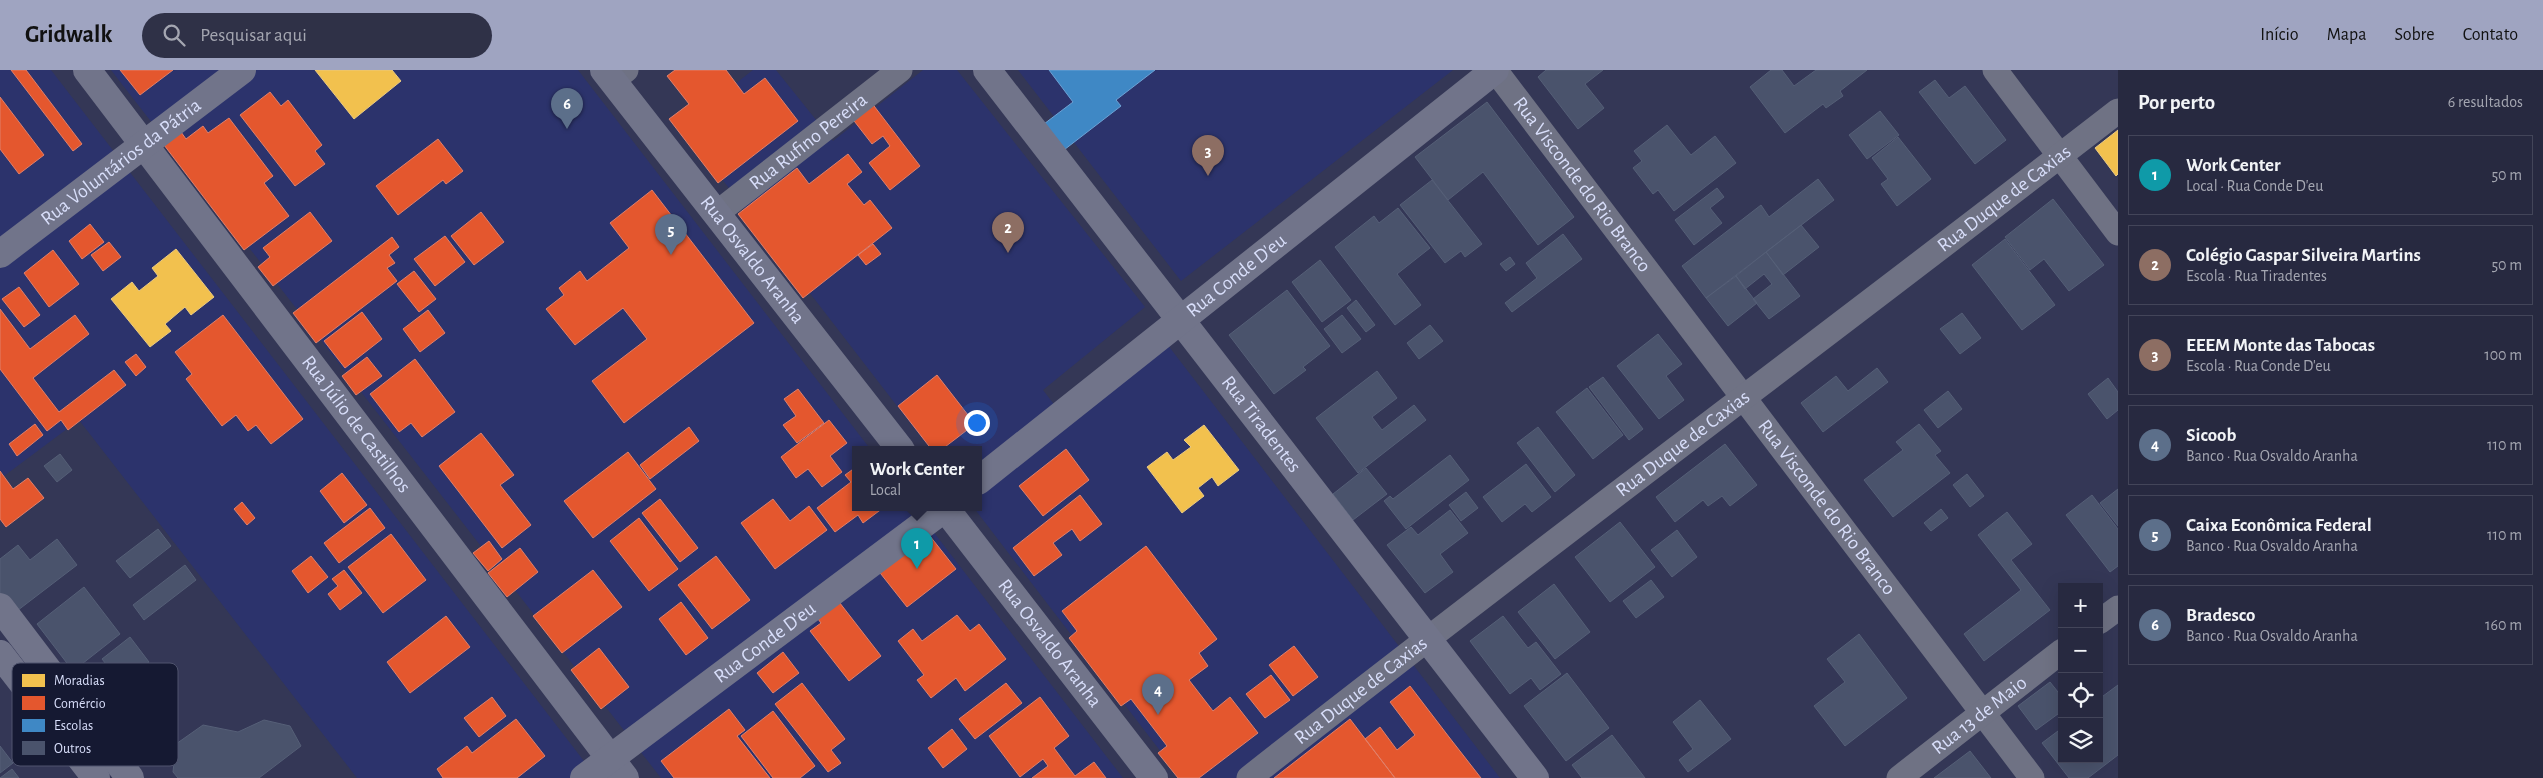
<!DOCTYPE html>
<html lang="pt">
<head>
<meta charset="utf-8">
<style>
	:root { --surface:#272940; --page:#2f3147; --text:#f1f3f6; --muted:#a4a6b1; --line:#434559; --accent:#9fa4c1 }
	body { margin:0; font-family:"Alegreya Sans",sans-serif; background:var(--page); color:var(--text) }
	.controls { position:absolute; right:15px; bottom:15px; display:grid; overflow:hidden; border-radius:0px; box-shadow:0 5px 20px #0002 }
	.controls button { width:45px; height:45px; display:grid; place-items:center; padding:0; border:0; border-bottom:1px solid var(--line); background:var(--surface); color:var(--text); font:25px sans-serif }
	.you { position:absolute; left:976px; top:352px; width:18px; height:18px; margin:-12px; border:4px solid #fff; border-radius:50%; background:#1a73e8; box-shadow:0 0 0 8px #1a73e833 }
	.badge { display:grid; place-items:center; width:32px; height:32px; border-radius:50%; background:var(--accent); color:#fff; font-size:16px; font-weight:700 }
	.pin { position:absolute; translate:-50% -41px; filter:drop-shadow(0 1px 2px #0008) }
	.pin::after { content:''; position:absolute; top:26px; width:18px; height:15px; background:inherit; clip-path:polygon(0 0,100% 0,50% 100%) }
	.popup { position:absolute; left:852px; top:376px; width:130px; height:65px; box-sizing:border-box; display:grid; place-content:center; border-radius:0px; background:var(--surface); filter:drop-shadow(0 1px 4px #0005); font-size:16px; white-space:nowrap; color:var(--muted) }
	.popup b { font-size:19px; color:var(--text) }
	.popup::after { content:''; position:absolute; left:50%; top:100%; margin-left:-10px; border:10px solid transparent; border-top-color:var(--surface) }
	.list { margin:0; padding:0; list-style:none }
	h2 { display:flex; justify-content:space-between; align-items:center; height:65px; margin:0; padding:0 20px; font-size:21px }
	h2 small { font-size:16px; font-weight:400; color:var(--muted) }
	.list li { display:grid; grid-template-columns:32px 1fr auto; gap:15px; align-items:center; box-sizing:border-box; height:80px; margin:0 10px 10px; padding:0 10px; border:1px solid var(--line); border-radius:0px }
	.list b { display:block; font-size:19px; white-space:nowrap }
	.list p { margin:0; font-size:16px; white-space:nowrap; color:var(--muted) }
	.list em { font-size:16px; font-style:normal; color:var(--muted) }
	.icon { flex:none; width:28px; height:28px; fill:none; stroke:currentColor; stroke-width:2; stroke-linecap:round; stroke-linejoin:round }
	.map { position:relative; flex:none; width:2118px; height:708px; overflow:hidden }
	header { display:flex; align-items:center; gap:30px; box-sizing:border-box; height:70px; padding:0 25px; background:var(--accent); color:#111 }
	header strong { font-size:24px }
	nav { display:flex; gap:28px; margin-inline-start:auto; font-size:18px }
	.search { width:350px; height:45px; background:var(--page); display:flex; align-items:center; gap:12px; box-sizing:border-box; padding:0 18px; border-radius:28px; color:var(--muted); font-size:19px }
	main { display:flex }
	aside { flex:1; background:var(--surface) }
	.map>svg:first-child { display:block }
</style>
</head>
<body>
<header>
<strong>Gridwalk</strong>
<div class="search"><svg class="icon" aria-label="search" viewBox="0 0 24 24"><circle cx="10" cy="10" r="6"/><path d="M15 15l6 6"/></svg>Pesquisar aqui</div>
<nav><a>Início</a><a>Mapa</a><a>Sobre</a><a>Contato</a></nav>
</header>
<main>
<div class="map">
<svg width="2118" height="708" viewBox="0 0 2118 708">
	<rect width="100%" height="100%" fill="#343756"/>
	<path fill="#2c336c" d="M0 0H51L597 708H357L79 350 0 409Z
		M111 0H578L871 380H856V438H915L1123 708H661Z
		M753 0H776L833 71 923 0H957L1145 237 1043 320 1069 354 1167 274 1500 708H1181L974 438H978V380H931L681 56Z
		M1018 0H1453L1181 211Z"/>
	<path fill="#f2c14e" stroke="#eaca82" d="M315 0H392L401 11 354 49Z
		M2118 60V104L2116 106 2095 78Z
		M176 179 214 227 191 245 185 237 165 254 171 261 150 277 111 229 132 212 139 221 158 206 152 198Z
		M1204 355 1239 400 1218 416 1212 407 1198 418 1204 426 1182 443 1147 397 1167 382 1173 390 1191 377 1184 370Z"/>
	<path fill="#e4572e" stroke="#e0806b" d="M11 0H26L82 74 73 81Z
		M120 0H173L140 25Z
		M675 0H726L744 24 765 8 798 51 718 113 669 49 689 34 667 6Z
		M270 22 281 36 288 30 322 75 315 81 325 94 295 116 240 45Z
		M0 27 44 85 19 104 0 79Z
		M871 32 920 96 890 120 869 93 890 76 883 66 872 74 851 47Z
		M229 48 273 106 264 113 289 146 244 180 164 75 181 62 186 69 203 56 208 63Z
		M438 69 463 101 446 114 443 110 398 145 376 116Z
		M848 84 862 102 847 114 864 135 870 130 892 158 803 228 738 144 797 98 809 114Z
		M652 120 754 253 624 353 592 311 647 269 623 238 575 275 546 239 564 225 559 218 580 201 587 211 629 178 610 153Z
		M310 142 332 171 273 216 258 197 270 187 263 178Z
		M481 142 504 172 474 195 451 166Z
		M90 154 104 172 82 189 69 171Z
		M445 166 465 192 435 216 414 189Z
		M392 167 399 177 389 185 395 193 387 198 397 211 316 273 293 243Z
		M109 172 121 187 103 201 91 185Z
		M873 174 881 184 866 195 858 185Z
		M53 180 79 214 49 237 24 203Z
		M414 201 436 229 419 242 397 214Z
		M19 217 40 245 24 257 2 229Z
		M0 239 30 279 75 245 89 264 33 308 59 342 114 300 126 315 68 360 61 350 47 361 0 299Z
		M428 240 445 263 420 282 403 259Z
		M362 242 382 269 345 298 324 271Z
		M223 245 303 349 271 374 256 355 248 361 236 345 222 356 186 309 192 304 175 282Z
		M136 284 146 297 136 306 125 292Z
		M367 287 382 306 356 325 342 306Z
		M415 289 455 342 422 367 411 353 399 362 370 324Z
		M937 305 975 354 941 380H932L898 336Z
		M798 319 824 353 797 373 783 355 796 346 784 329Z
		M829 350 847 373 830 386 842 402 822 417 808 399 796 408 781 387Z
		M35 354 43 365 17 386 9 374Z
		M689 357 699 371 650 409 640 395Z
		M481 363 514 405 500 415 531 455 502 478 439 396Z
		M1066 379 1089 410 1043 446 1019 416Z
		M628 382 656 419 593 468 564 431Z
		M856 397V438H883L863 453 858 445 835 462 817 438 851 412 845 405Z
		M0 401 13 419 28 408 44 428 6 457 0 449Z
		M342 403 367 435 344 453 320 421Z
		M1080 425 1102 454 1080 471 1072 459 1053 473 1062 485 1034 506 1013 478Z
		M660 429 698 478 680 492 642 443Z
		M773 429 790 451 809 436 827 460 775 499 741 453Z
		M242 432 255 448 247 455 234 439Z
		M370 438 385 458 339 493 324 473Z
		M639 448 678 499 649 521 610 471Z
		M926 461 956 499 907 537 877 499Z
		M391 464 426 510 383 543 348 497Z
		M489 471 502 489 488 501 473 483Z
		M1146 476 1217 569 1199 583 1208 596 1189 610 1213 641 1230 627 1258 663 1199 708H1178L1158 683 1167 676 1131 629 1121 636 1069 568 1077 561 1062 541Z
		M520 478 538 502 507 527 488 503Z
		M311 486 328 507 308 523 292 501Z
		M716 486 750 530 712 559 678 515Z
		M344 500 362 523 340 540 328 524 338 516 332 509Z
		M593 500 622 537 562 583 533 546Z
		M836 528 881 586 849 611 810 561 821 553 815 545Z
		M681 532 708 568 686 585 659 549Z
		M957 545 970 561 979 554 1006 589 965 621 956 608 931 628 917 610 924 605 898 571 913 559 922 571Z
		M446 546 470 577 410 623 387 592Z
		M1294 576 1318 607 1293 626 1269 595Z
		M599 578 629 617 601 639 571 600Z
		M783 582 799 603 773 623 757 603Z
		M1271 605 1290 630 1265 648 1246 624Z
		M802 613 845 669 831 680 841 693 828 702 775 634Z
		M1006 613 1022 633 975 669 959 649Z
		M1410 616 1449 667 1481 708H1395L1365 669 1380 657 1397 680 1415 665 1390 632Z
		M492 627 506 646 479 667 464 648Z
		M1040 627 1069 666 1054 678 1075 706 1094 692 1106 708H1032L1048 696 1043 689 1020 707 989 666Z
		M729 639 745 660 737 666 770 708H674L661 691Z
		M773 641 815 696 800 708H773L741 666Z
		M516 649 545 686 517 708H443L437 699 467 676 472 683Z
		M1350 649 1395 708H1274Z
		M952 659 967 679 943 698 928 678Z"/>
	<path fill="#3f88c5" stroke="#6da2d5" d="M1049 0H1155L1116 30 1121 36 1060 83 1040 57 1073 32Z"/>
	<path fill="#4a536c" stroke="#555f77" d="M1546 0H1603L1585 14 1604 38 1578 59 1538 7Z
		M1771 0H1782L1794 16 1816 0H1867L1840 21 1843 26 1826 38 1823 34 1785 63 1750 17Z
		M1935 10 1949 28 1965 16 2006 70 1975 94 1919 22Z
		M1487 32 1574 147 1538 175 1483 102 1448 130 1415 87Z
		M1880 41 1899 65 1867 89 1849 65Z
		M1667 55 1691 85 1715 66 1736 93 1674 141 1658 120 1653 124 1633 98 1642 91 1634 81Z
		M1898 67 1931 109 1897 136 1881 114 1888 109 1872 88Z
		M1818 109 1834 130 1706 228 1682 196 1761 135 1769 147Z
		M1432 110 1482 174 1465 187 1461 181 1445 193 1400 135Z
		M1717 118 1724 127 1710 138 1722 153 1694 175 1675 150Z
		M2053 129 2104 195 2069 221 2044 189 2030 200 2005 167Z
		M1398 138 1430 178 1397 204 1421 235 1395 255 1335 177 1374 146 1379 153Z
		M1801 155 1819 177 1783 205 1766 182Z
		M1563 164 1582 189 1512 242 1505 233 1537 208 1526 193Z
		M2005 169 2055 235 2022 260 1972 195Z
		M1766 182 1800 226 1769 249 1753 229 1772 214 1764 204 1745 219 1736 206Z
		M1510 187 1515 194 1506 201 1500 194Z
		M1320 190 1351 230 1322 252 1292 212Z
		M1736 206 1757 233 1728 256 1706 228Z
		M1287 220 1330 276 1303 297 1306 300 1274 324 1229 265Z
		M1356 230 1375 255 1366 262 1347 238Z
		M1962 243 1981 268 1960 284 1940 259Z
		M1342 245 1361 269 1342 283 1324 259Z
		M1430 255 1443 271 1419 289 1407 273Z
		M1658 264 1682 294 1666 306 1684 330 1659 349 1617 296Z
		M1877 298 1888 312 1823 362 1801 333 1836 306 1848 321Z
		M1377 301 1397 328 1372 347 1382 360 1414 335 1426 350 1358 403 1316 348Z
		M1603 307 1643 359 1629 370 1589 317Z
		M2108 308 2118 322V340L2107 349 2088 324Z
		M1587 318 1623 365 1593 389 1556 342Z
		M1948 321 1962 339 1938 358 1924 340Z
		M1919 354 1941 381 1935 385 1950 403 1893 447 1864 410 1903 380 1896 372Z
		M1538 357 1575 405 1555 422 1517 373Z
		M1725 374 1757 415 1730 436 1722 426 1708 436 1703 430 1675 452 1656 427Z
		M60 384 72 400 57 412 44 396Z
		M1450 385 1469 410 1406 459 1384 431 1390 426 1393 429Z
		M1526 394 1551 427 1532 442 1525 434 1502 452 1483 427Z
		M1366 398 1387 424 1353 450 1333 424Z
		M1967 404 1984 426 1970 437 1953 415Z
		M2118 419V456L2100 433Z
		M1466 422 1478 438 1461 451 1449 435Z
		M2092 425 2118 459V496L2110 502 2066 445Z
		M1941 439 1948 448 1931 461 1924 453Z
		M1450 440 1468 463 1440 484 1453 502 1425 523 1387 475 1411 457 1418 465Z
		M2007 442 2032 474 2011 490 2050 540 1984 591 1964 564 2021 520 1978 465Z
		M1620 452 1655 497 1610 532 1575 487Z
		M158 459 171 476 130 508 116 491Z
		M1677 460 1697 487 1672 507 1651 480Z
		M57 469 77 495 9 547 0 536V489L18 475 30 490Z
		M185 495 196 510 144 550 133 535Z
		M1651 510 1664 527 1636 548 1623 531Z
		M1554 514 1590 562 1555 589 1518 542Z
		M84 517 120 564 73 601 37 554Z
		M1503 546 1528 578 1536 572 1561 604 1540 620 1531 608 1510 624 1470 571Z
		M1859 564 1907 628 1845 676 1814 636 1845 612 1827 589Z
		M130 567 149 592 138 600 154 621 103 660 86 638 120 612 102 589Z
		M1567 603 1609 658 1566 691 1524 636Z
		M2050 612 2062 627V641L2036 660 2018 636Z
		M2118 615V685L2088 708H2069L2042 673 2062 658V689H2099V629Z
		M1700 630 1731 669 1688 702 1679 690 1693 679 1673 652Z
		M140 634 165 667 127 696 103 663Z
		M264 650 290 656 301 676 259 708H178L173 702 176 674 203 655 238 662Z
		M1612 665 1645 708H1582L1572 695Z
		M0 676 13 693 0 703Z
		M1970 681 1991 708H1934Z
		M12 699 19 708H0Z"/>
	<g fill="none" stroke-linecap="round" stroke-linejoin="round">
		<g stroke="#6f7284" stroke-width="25">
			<path id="s1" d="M1495 0 2032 708"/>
			<path d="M1995 0 2118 163"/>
			<path d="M612 11 626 0"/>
			<path id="s2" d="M717 143 900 0"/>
			<path d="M2099 552 2118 538"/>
			<path id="s3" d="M1249 708C1536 482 1829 265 2118 41"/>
			<path id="s4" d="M1899 708 2062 581"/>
		</g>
		<g stroke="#71748a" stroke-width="28">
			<path id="s5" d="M87 0 625 708"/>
			<path id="s6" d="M604 0 901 380"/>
			<path id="s7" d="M987 0 1535 708"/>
			<path id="s8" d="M0 184 242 0"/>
			<path id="s9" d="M978 411 1495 0"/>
			<path id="s10" d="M945 438 1154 708"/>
			<path d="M0 537 130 708"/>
			<path d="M0 584 96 708"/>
			<path id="s11" d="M584 708 945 438"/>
		</g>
	</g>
	<g text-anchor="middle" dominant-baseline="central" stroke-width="5" stroke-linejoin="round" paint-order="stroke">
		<g font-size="20" fill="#d8defa" stroke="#151932">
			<text stroke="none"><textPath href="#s2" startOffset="116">Rua Rufino Pereira</textPath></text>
			<text stroke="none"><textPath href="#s8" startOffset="152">Rua Voluntários da Pátria</textPath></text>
			<text stroke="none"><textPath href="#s1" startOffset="144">Rua Visconde do Rio Branco</textPath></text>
			<text stroke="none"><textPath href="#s3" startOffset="952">Rua Duque de Caxias</textPath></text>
			<text stroke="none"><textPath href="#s6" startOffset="241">Rua Osvaldo Aranha</textPath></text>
			<text stroke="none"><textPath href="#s9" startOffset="330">Rua Conde D'eu</textPath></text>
			<text stroke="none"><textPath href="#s7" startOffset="448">Rua Tiradentes</textPath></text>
			<text stroke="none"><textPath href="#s5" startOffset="445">Rua Júlio de Castilhos</textPath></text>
			<text stroke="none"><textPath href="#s3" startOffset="548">Rua Duque de Caxias</textPath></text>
			<text stroke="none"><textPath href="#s1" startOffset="549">Rua Visconde do Rio Branco</textPath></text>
			<text stroke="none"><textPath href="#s11" startOffset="226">Rua Conde D'eu</textPath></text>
			<text stroke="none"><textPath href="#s10" startOffset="171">Rua Osvaldo Aranha</textPath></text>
			<text stroke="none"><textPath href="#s3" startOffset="142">Rua Duque de Caxias</textPath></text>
			<text stroke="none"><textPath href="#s4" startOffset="102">Rua 13 de Maio</textPath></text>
		</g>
	</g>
	<rect x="12" y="593" width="166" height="103" rx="8" fill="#151932" stroke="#50546e" stroke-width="1"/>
	<rect x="22" y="604" width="23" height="13" fill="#f2c14e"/>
	<rect x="22" y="626" width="23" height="14" fill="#e4572e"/>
	<rect x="22" y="649" width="23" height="13" fill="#3f88c5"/>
	<rect x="22" y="671" width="23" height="14" fill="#4a536c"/>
	<g font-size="14" fill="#d8defa">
		<text x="54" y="615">Moradias</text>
		<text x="54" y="638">Comércio</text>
		<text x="54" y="660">Escolas</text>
		<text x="54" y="683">Outros</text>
	</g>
</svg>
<div class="controls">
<button>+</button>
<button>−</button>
<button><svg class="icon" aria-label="locate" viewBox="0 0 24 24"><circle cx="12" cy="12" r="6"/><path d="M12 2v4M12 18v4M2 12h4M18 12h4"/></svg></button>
<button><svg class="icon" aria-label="layers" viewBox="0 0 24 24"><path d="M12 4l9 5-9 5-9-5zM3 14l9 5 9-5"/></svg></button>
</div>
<div class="you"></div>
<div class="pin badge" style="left:917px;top:499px;background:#0f9aa8">1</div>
<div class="popup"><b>Work Center</b>Local</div>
<div class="pin badge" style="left:1008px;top:183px;background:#8d6e63">2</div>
<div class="pin badge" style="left:1208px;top:106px;background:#8d6e63">3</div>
<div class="pin badge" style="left:1158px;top:645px;background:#5c6f8a">4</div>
<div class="pin badge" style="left:671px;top:185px;background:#5c6f8a">5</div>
<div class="pin badge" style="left:567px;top:59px;background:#5c6f8a">6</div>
</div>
<aside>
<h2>Por perto<small>6 resultados</small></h2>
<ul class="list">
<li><span class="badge" style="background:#0f9aa8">1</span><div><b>Work Center</b><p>Local · Rua Conde D'eu</p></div><em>50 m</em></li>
<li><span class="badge" style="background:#8d6e63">2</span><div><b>Colégio Gaspar Silveira Martins</b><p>Escola · Rua Tiradentes</p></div><em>50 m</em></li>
<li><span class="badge" style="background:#8d6e63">3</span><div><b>EEEM Monte das Tabocas</b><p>Escola · Rua Conde D'eu</p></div><em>100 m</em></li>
<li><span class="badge" style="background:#5c6f8a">4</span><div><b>Sicoob</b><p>Banco · Rua Osvaldo Aranha</p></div><em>110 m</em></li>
<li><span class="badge" style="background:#5c6f8a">5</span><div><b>Caixa Econômica Federal</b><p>Banco · Rua Osvaldo Aranha</p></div><em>110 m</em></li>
<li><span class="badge" style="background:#5c6f8a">6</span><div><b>Bradesco</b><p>Banco · Rua Osvaldo Aranha</p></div><em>160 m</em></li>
</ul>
</aside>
</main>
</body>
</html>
